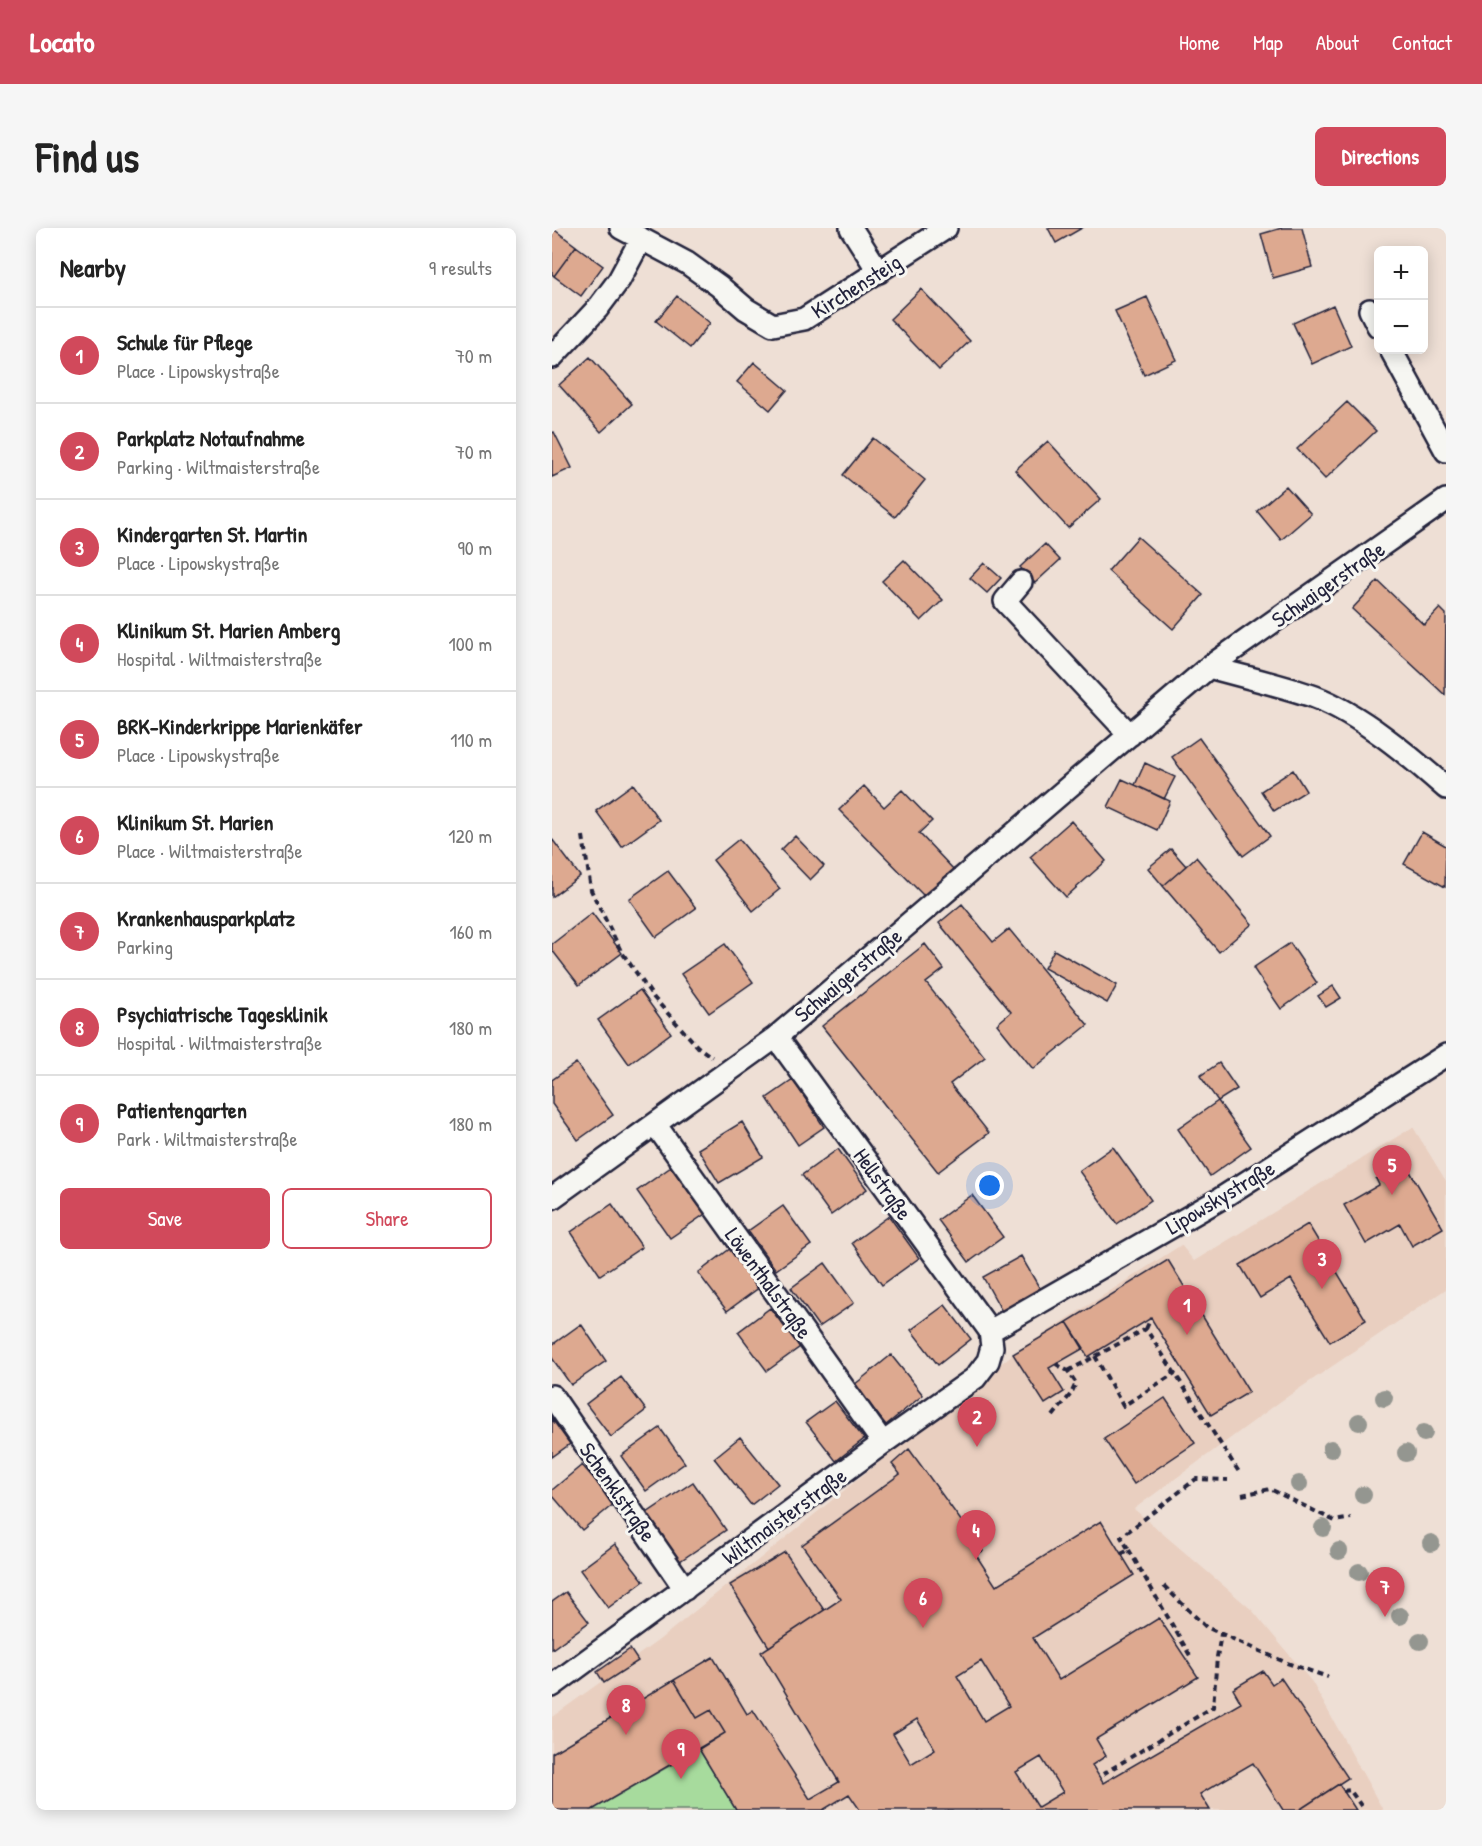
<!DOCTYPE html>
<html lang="en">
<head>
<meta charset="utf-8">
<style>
	:root { --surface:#fff; --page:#f6f6f6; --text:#222; --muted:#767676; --line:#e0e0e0; --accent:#d1495b }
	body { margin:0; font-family:"Patrick Hand",sans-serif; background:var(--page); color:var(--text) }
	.controls { position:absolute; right:18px; top:18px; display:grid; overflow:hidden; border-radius:9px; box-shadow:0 3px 15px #0003 }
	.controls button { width:54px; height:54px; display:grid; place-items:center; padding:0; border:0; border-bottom:2px solid var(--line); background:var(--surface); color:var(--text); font:30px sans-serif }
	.you { position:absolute; left:438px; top:958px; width:21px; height:21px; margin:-15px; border:4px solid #fff; border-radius:50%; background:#1a73e8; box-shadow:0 0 0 9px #1a73e833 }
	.badge { display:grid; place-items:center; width:39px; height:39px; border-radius:50%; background:var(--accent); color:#fff; font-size:20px; font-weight:700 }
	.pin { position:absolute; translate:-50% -50px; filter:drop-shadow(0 2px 3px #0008) }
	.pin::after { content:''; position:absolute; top:32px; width:21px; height:18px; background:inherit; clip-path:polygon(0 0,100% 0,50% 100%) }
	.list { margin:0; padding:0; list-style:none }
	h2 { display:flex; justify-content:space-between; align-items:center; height:78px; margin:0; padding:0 24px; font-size:26px }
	h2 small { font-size:20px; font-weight:400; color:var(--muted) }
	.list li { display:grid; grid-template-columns:39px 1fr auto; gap:18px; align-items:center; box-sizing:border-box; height:96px; padding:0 24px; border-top:2px solid var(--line) }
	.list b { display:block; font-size:22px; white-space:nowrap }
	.list p { margin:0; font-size:20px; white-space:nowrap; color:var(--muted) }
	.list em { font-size:20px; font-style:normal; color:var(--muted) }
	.actions { display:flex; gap:12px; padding:18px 24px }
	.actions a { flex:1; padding:14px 0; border:2px solid var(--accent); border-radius:9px; text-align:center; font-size:21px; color:var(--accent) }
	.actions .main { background:var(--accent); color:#fff }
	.map { position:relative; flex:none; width:894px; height:1582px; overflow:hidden; border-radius:9px }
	header { display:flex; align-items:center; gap:36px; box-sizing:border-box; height:84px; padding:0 30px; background:var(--accent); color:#fff }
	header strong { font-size:28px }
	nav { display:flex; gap:33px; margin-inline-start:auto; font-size:21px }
	.intro { display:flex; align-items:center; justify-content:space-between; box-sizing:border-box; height:144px; padding:0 36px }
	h1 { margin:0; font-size:42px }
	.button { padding:15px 27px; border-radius:9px; background:var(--accent); color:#fff; font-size:21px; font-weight:700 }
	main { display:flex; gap:36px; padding:0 36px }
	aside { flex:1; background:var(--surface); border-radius:9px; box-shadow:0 3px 15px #0003 }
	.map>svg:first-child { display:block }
</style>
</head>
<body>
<header>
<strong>Locato</strong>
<nav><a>Home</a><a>Map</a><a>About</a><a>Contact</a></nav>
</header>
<div class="intro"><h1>Find us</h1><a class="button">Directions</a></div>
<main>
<aside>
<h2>Nearby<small>9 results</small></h2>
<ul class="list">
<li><span class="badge">1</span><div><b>Schule für Pflege</b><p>Place · Lipowskystraße</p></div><em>70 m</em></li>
<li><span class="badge">2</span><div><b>Parkplatz Notaufnahme</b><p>Parking · Wiltmaisterstraße</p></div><em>70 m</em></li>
<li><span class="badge">3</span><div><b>Kindergarten St. Martin</b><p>Place · Lipowskystraße</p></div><em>90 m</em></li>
<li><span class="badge">4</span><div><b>Klinikum St. Marien Amberg</b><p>Hospital · Wiltmaisterstraße</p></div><em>100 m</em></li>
<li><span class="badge">5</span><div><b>BRK-Kinderkrippe Marienkäfer</b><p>Place · Lipowskystraße</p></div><em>110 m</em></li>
<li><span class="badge">6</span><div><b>Klinikum St. Marien</b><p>Place · Wiltmaisterstraße</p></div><em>120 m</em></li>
<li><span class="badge">7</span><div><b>Krankenhausparkplatz</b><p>Parking</p></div><em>160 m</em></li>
<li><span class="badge">8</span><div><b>Psychiatrische Tagesklinik</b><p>Hospital · Wiltmaisterstraße</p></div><em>180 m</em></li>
<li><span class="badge">9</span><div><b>Patientengarten</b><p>Park · Wiltmaisterstraße</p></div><em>180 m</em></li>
</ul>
<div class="actions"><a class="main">Save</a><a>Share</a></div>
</aside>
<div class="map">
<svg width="894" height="1582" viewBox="0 0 894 1582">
	<rect width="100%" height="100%" fill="#eedfd5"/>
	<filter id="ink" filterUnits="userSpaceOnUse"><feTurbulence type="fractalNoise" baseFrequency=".0167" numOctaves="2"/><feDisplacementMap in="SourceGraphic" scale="12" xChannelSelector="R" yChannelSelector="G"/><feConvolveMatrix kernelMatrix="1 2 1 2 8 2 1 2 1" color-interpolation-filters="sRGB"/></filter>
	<g filter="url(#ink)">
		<path fill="#e9cfc0" d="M861 899 894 953V1061L729 1173 582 1281 700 1382 760 1454 831 1582H0V1489L107 1412 461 1126 629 1017 642 1033Z"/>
		<path fill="#a7db9d" stroke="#647e6c" stroke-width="1.5" d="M147 1521 184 1582H40Z"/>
		<path fill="#dda990" stroke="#22223b" stroke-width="1.5" fill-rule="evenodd" d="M0 0 24 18 2 48 0 46Z
			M496 0H530L504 15Z
			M730 0H750L760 39 721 50 709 6Z
			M24 18 51 38 29 68 2 48Z
			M369 61 418 113 387 142 338 91Z
			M125 68 158 95 138 120 104 93Z
			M595 69 624 132 592 147 563 83Z
			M781 77 799 118 760 136 741 95Z
			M38 129 80 176 49 204 7 157Z
			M202 134 235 162 218 182 185 154Z
			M795 174 824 203 773 251 745 221Z
			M2 204 20 240 0 249V205Z
			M321 210 373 252 343 289 291 247Z
			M496 213 549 271 516 300 463 242Z
			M734 258 759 286 729 312 705 283Z
			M586 309 651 367 621 401 556 343Z
			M493 316 508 332 483 355 468 339Z
			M352 332 391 372 369 393 330 353Z
			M432 335 449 350 435 365 418 350Z
			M826 353 872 397 888 380 894 386 893 467 800 381Z
			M647 510 718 608 691 628 620 529Z
			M593 535 623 549 612 571 583 557Z
			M741 542 754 563 722 583 709 563Z
			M570 551 618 573 605 602 556 579Z
			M81 556 107 592 70 619 44 583Z
			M312 558 332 579 350 562 380 593 367 605 403 643 374 670 287 582Z
			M519 593 554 633 514 669 478 629Z
			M870 604 894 618 893 659 852 636Z
			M243 608 272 638 258 652 229 622Z
			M0 611 28 648 0 669Z
			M187 611 228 661 201 683 161 632Z
			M619 621 634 638 611 658 596 640Z
			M644 629 700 696 667 724 611 658Z
			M116 643 144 680 104 709 77 671Z
			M410 676 441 714 457 701 536 797 481 841 445 796 459 784 387 695Z
			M40 685 70 725 27 757 0 722V716Z
			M738 715 765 755 729 781 701 740Z
			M173 716 201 754 157 785 129 746Z
			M373 716 392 741 374 755 433 829 398 856 437 905 386 944 270 798Z
			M502 722 565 757 555 775 492 740Z
			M781 758 789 770 774 779 766 768Z
			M88 762 119 805 77 836 46 792Z
			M24 835 61 887 26 912 0 876V852Z
			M667 835 685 861 666 873 648 848Z
			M241 852 272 899 246 917 215 870Z
			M666 873 699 919 658 948 626 901Z
			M190 894 211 929 167 955 146 921Z
			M561 919 599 972 565 996 527 943Z
			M286 921 315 961 279 987 250 947Z
			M853 935 891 1000 860 1018 848 996 814 1016 792 977 827 957 824 951Z
			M119 939 153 986 118 1010 85 963Z
			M420 967 451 1009 417 1034 386 992Z
			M60 976 90 1019 48 1047 19 1004Z
			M231 978 259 1017 224 1042 196 1003Z
			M337 988 367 1030 330 1057 300 1015Z
			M756 996 814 1092 778 1114 739 1051 708 1070 688 1037Z
			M179 1020 208 1059 175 1083 146 1045Z
			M469 1028 491 1066 452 1087 431 1049Z
			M616 1032 697 1164 659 1187 599 1090 536 1129 515 1094Z
			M273 1035 302 1075 267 1099 239 1060Z
			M393 1077 419 1111 386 1137 359 1102Z
			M218 1080 248 1119 215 1143 186 1104Z
			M515 1094 532 1120 497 1140 512 1164 493 1176 461 1126Z
			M29 1096 54 1133 19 1157 0 1130V1117Z
			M339 1127 371 1167 334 1197 302 1157Z
			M69 1149 94 1182 59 1209 34 1176Z
			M613 1170 643 1215 582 1256 552 1211Z
			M283 1173 312 1211 284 1233 254 1194Z
			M0 1191 18 1216 0 1229Z
			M108 1200 133 1235 94 1263 69 1228Z
			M188 1209 226 1256 199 1277 162 1230Z
			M357 1221 431 1323 424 1327 444 1358 549 1293 582 1347 481 1410 507 1452 607 1390 646 1449 544 1511 554 1528 540 1537 551 1555 689 1475 681 1461 711 1443 720 1456 729 1450 796 1550 747 1582H731L701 1535 648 1566 658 1582H308L297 1566 271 1582H184L147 1521 173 1505 159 1482 145 1490 122 1452 161 1429 195 1486 201 1482 258 1571 287 1554 209 1424 289 1371 250 1317 348 1246 340 1236ZM429 1433 457 1478 432 1493 405 1448ZM365 1491 383 1521 359 1536 341 1506ZM489 1529 511 1564 486 1579 464 1544Z
			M30 1237 63 1275 30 1302 0 1267V1262Z
			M141 1254 174 1302 125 1335 92 1287Z
			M63 1316 92 1353 56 1380 28 1342Z
			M233 1324 272 1382 217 1419 178 1357Z
			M14 1364 37 1394 0 1421V1374Z
			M78 1421 86 1433 52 1455 45 1444Z
			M122 1452 145 1490 159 1482 173 1505 40 1582H0V1525Z
			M787 1556 804 1582H747Z"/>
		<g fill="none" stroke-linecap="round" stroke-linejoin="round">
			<defs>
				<path id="street" d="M69 0 135 35 167 58 194 81 221 97 252 91 394 0
					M299 0 327 44
					M818 82 826 98
					M839 122 894 223
					M0 129 46 80 67 52 89 11
					M469 354 453 373 578 507
					M657 439 894 272
					M103 896 331 1215
					M0 970 224 809 657 439C692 449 729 457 763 469 808 486 858 528 894 560
					M438 1103 668 971 894 827
					M0 1168 133 1361
					M0 1458 331 1215 423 1150 436 1133 440 1119 438 1103 224 809"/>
			</defs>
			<use href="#street" stroke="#22223b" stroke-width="26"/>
			<path stroke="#22223b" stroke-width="4" stroke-dasharray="6 4.5" stroke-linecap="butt" d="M31 608 39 662 69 723 102 770 146 819 160 829
				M594 1101 599 1090
				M543 1128 571 1178 623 1145
				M516 1143 594 1101 687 1244
				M501 1188 519 1166 524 1155 516 1143 504 1136
				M690 1267 718 1261 783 1293 799 1290
				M577 1322 640 1431
				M569 1326 577 1322 569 1309 644 1251 676 1252
				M612 1358 654 1399 735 1435 776 1449
				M551 1546 661 1479 665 1429 669 1406
				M791 1563 798 1562 812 1582"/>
			<use href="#street" stroke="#f6f6f2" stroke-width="21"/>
		</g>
		<g fill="#949690">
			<circle cx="832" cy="1170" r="9"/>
			<circle cx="807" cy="1194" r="9"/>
			<circle cx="872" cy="1205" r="9"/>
			<circle cx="779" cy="1221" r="9"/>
			<circle cx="854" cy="1225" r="9"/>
			<circle cx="747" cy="1256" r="9"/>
			<circle cx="811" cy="1267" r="9"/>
			<circle cx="771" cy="1300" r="9"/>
			<circle cx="879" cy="1315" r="9"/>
			<circle cx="787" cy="1323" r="9"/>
			<circle cx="807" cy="1344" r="9"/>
			<circle cx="826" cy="1367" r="9"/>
			<circle cx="848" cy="1388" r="9"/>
			<circle cx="868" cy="1413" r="9"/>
		</g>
	</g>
	<g text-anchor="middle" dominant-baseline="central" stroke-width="6" stroke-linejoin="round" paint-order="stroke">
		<g font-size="22" fill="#22223b" stroke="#f6f6f2">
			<text transform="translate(304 58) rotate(-32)">Kirchensteig</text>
			<text transform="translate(776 356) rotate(-35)">Schwaigerstraße</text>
			<text transform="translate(296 747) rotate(-40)">Schwaigerstraße</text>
			<text transform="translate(331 956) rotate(54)">Hellstraße</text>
			<text transform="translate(668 969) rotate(-31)">Lipowskystraße</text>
			<text transform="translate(217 1055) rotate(54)">Löwenthalstraße</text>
			<text transform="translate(66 1264) rotate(55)">Schenklstraße</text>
			<text transform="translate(232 1288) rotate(-36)">Wiltmaisterstraße</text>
		</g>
	</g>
</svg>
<div class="controls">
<button>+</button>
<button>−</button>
</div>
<div class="you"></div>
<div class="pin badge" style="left:635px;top:1107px">1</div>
<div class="pin badge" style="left:425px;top:1219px">2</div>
<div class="pin badge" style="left:770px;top:1061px">3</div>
<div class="pin badge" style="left:424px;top:1332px">4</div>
<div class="pin badge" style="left:840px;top:967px">5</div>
<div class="pin badge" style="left:371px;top:1400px">6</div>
<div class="pin badge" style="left:833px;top:1389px">7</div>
<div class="pin badge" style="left:74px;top:1507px">8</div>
<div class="pin badge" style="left:129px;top:1551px">9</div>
</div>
</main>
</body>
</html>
